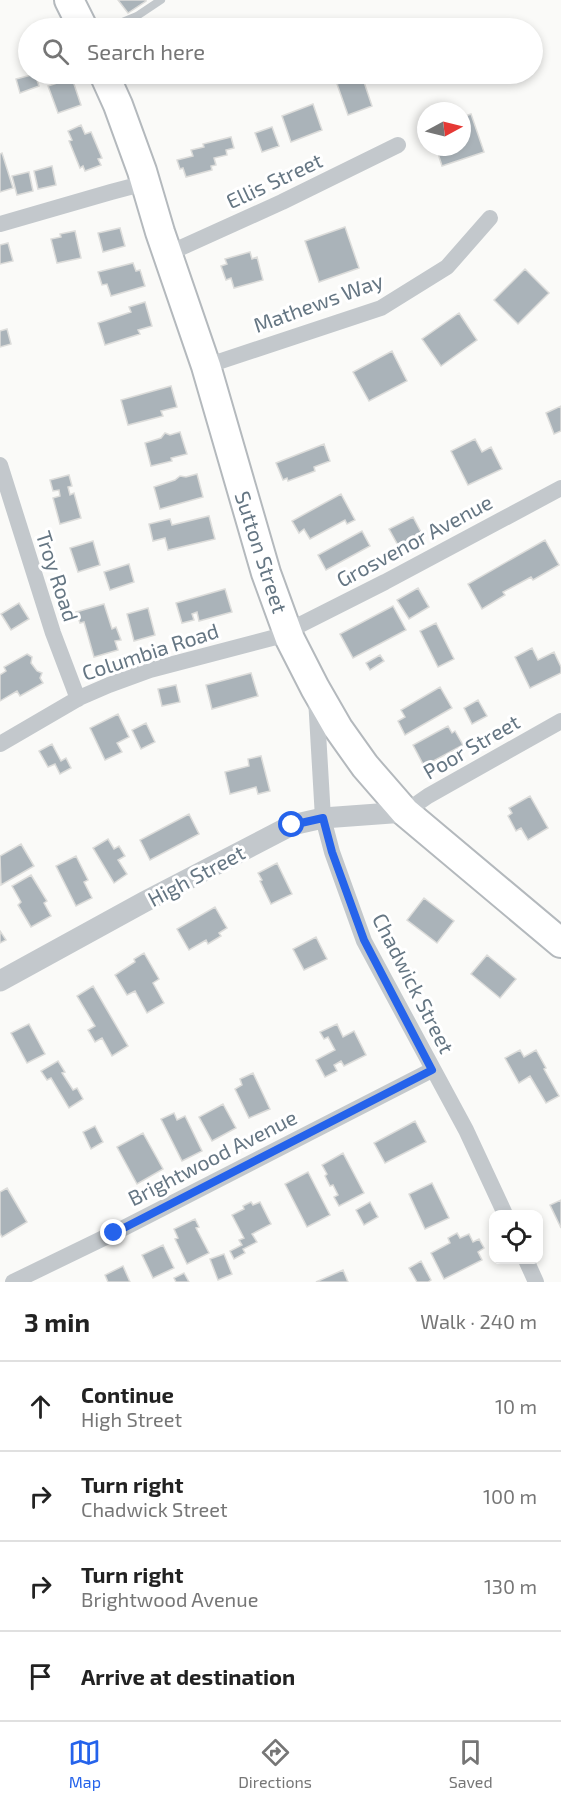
<!DOCTYPE html>
<html lang="en">
<head>
<meta charset="utf-8">
<style>
	:root { --surface:#fff; --page:#f2f2f2; --text:#222; --muted:#767676; --line:#e0e0e0; --accent:#2563eb }
	body { margin:0; font-family:"Exo 2",sans-serif; background:var(--page); color:var(--text) }
	.controls { position:absolute; right:18px; bottom:18px; display:grid; overflow:hidden; border-radius:12px; box-shadow:0 3px 9px #0003 }
	.controls button { width:54px; height:54px; display:grid; place-items:center; padding:0; border:0; border-bottom:2px solid var(--line); background:var(--surface); color:var(--text); font:30px sans-serif }
	.compass { position:absolute; left:417px; top:102px; width:54px; height:54px; border-radius:50%; background:var(--surface); box-shadow:0 3px 9px #0003; rotate:83deg }
	.stop { position:absolute; width:18px; height:18px; margin:-14px; border:4px solid #2563eb; border-radius:50%; background:#fff }
	.stop.end { background:#2563eb; border-color:#fff; box-shadow:0 2px 6px #0008 }
	.list { margin:0; padding:0; list-style:none }
	h2 { display:flex; justify-content:space-between; align-items:center; height:78px; margin:0; padding:0 24px; font-size:26px }
	h2 small { font-size:20px; font-weight:400; color:var(--muted) }
	.list li { display:grid; grid-template-columns:39px 1fr auto; gap:18px; align-items:center; box-sizing:border-box; height:90px; padding:0 24px; border-top:2px solid var(--line) }
	.list b { display:block; font-size:22px; white-space:nowrap }
	.list p { margin:0; font-size:20px; white-space:nowrap; color:var(--muted) }
	.list em { font-size:20px; font-style:normal; color:var(--muted) }
	.icon { flex:none; width:33px; height:33px; fill:none; stroke:currentColor; stroke-width:2; stroke-linecap:round; stroke-linejoin:round }
	.map { position:relative; flex:none; width:561px; height:1282px; overflow:hidden }
	.search { position:absolute; background:var(--surface); box-shadow:0 3px 9px #0003; left:18px; right:18px; top:18px; height:66px; display:flex; align-items:center; gap:15px; box-sizing:border-box; padding:0 21px; border-radius:33px; color:var(--muted); font-size:22px }
	.sheet { height:438px; background:var(--surface) }
	nav { display:flex; justify-content:space-around; align-items:center; box-sizing:border-box; height:84px; border-top:2px solid var(--line); background:var(--surface); font-size:16px; color:var(--muted) }
	nav a { display:grid; justify-items:center; gap:3px }
	nav .on { color:var(--accent) }
	.map>svg:first-child { display:block }
</style>
</head>
<body>
<div class="map">
<svg width="561" height="1282" viewBox="0 0 561 1282">
	<rect width="100%" height="100%" fill="#fafaf8"/>
	<path fill="#aab3b9" stroke="#dcdcda" stroke-width="1.5" d="M118 0H146V1L128 13Z
		M35 74 39 86 20 93 16 79Z
		M362 76 372 106 348 115 337 84Z
		M72 78 81 105 58 113 48 86Z
		M313 104 322 130 291 142 282 116Z
		M471 114 484 152 442 166 436 147H462V117Z
		M81 125 85 134 91 132 102 158 98 159 101 165 85 171 83 166 80 168 69 141 72 140 68 131Z
		M272 127 279 146 262 152 255 133Z
		M231 137 234 148 226 150 227 155 214 158 216 165 211 166 212 170 186 177 183 168 180 169 177 160 193 156 191 150 204 147 203 144Z
		M2 153 13 188 0 192V154Z
		M52 166 56 185 38 189 34 171Z
		M29 172 33 191 17 195 12 176Z
		M345 227 359 268 319 282 305 241Z
		M120 228 125 246 103 252 98 233Z
		M75 231 81 258 57 263 51 239 61 237 60 234Z
		M8 243 13 261 0 264V245Z
		M250 252 252 259 257 257 263 280 234 288 231 278 226 280 221 266 227 264 225 259Z
		M133 263 136 271 140 270 145 286 111 296 107 284 102 285 98 272Z
		M525 269 549 293 518 324 494 300Z
		M145 302 152 326 138 330 140 334 105 345 98 323 131 312 129 307Z
		M459 313 477 340 441 366 422 339Z
		M7 329 11 344 0 347V331Z
		M392 351 407 381 369 401 353 372Z
		M171 386 177 407 161 411 163 416 128 425 121 400Z
		M561 406V431L554 434 546 413Z
		M180 432 187 454 171 458 172 461 151 466 145 443 161 438 165 433 170 435Z
		M475 439 482 452 491 447 502 469 468 485 451 451Z
		M324 444 330 461 314 467 315 471 288 481 287 478 283 480 276 463Z
		M197 474 203 497 160 509 154 487 175 480 180 476 186 477Z
		M69 475 72 486 68 487 70 495 74 493 81 518 60 524 53 498 60 496 59 490 53 491 50 480Z
		M341 494 355 520 347 524 345 520 310 539 304 529 299 533 292 521Z
		M209 516 215 539 168 550 165 538 153 541 149 524 170 519 172 525Z
		M413 517 422 534 399 547 389 529Z
		M362 531 370 546 326 570 318 555Z
		M545 540 559 565 533 580 531 577 503 592 505 595 482 609 468 584Z
		M93 541 100 565 78 572 70 548Z
		M129 564 134 582 110 590 104 572Z
		M418 588 429 607 409 619 397 600Z
		M225 589 232 612 199 621 197 612 192 614 194 620 182 623 176 603Z
		M19 603 29 619 11 630 1 614Z
		M104 604 112 629 116 627 121 640 115 641 118 650 94 657 84 622 80 623 76 612Z
		M393 606 406 630 353 658 340 634Z
		M148 608 155 635 134 641 127 614Z
		M436 623 454 659 438 667 420 631Z
		M532 648 538 660 554 652 561 667V673L530 688 515 657Z
		M27 654 32 657 31 663 37 671 42 673 40 678 43 683 20 696 17 691 0 701V675L6 671 4 667Z
		M380 655 384 661 370 670 366 663Z
		M251 673 258 696 212 709 206 685Z
		M176 685 180 702 162 706 158 689Z
		M440 687 452 708 405 735 398 721 405 717 401 710Z
		M478 700 487 716 472 724 464 708Z
		M118 714 129 737 117 743 122 752 105 760 90 728Z
		M146 723 155 742 141 749 132 730Z
		M448 726 452 733 455 731 463 745 424 766 413 745Z
		M52 744 61 761 66 758 71 768 60 774 55 764 48 767 39 751Z
		M261 756 270 791 258 794 256 787 230 794 225 772 249 766 248 759Z
		M530 796 548 828 528 840 521 828 516 831 508 816 512 813 509 808Z
		M189 814 199 834 150 860 140 840Z
		M108 839 114 849 119 846 125 856 118 860 127 874 114 883 93 848Z
		M21 844 34 866 1 885 0 856Z
		M76 856 88 880 84 882 92 898 76 906 56 866Z
		M277 863 292 894 271 904 260 881 262 880 258 873Z
		M31 875 47 901 44 903 51 916 31 927 18 905 21 902 12 886Z
		M424 898 454 921 437 943 407 920Z
		M215 907 227 928 219 933 221 936 208 944 206 940 189 950 177 929Z
		M0 931 6 940 0 943Z
		M316 937 327 959 304 970 293 949Z
		M144 953 159 979 153 983 164 1003 147 1013 135 991 127 995 115 975 135 962 134 959Z
		M487 955 516 979 500 998 471 974Z
		M93 986 128 1046 112 1056 102 1038 95 1042 88 1030 95 1026 77 996Z
		M29 1024 45 1054 27 1063 11 1033Z
		M337 1024 343 1037 354 1031 366 1055 344 1066 341 1061 334 1065 337 1071 325 1077 316 1060 335 1050 328 1037 324 1039 320 1032Z
		M520 1050 524 1057 536 1050 546 1068 544 1069 559 1096 546 1103 530 1076 519 1083 505 1058Z
		M58 1061 65 1072 62 1073 73 1090 77 1088 83 1099 69 1108 51 1078 47 1080 41 1071Z
		M253 1073 270 1109 249 1118 235 1089 242 1085 240 1079Z
		M223 1104 236 1128 212 1141 199 1117Z
		M174 1113 177 1120 185 1116 202 1151 182 1161 161 1119Z
		M415 1121 426 1142 385 1163 374 1143Z
		M95 1126 103 1142 91 1149 83 1132Z
		M143 1133 163 1169 137 1184 117 1147Z
		M343 1153 364 1193 339 1206 334 1197 338 1195 333 1185 330 1186 325 1176 327 1174 322 1165Z
		M308 1172 330 1215 307 1227 285 1184Z
		M432 1183 449 1218 425 1229 409 1194Z
		M7 1188 27 1222 2 1237 0 1233V1192Z
		M561 1200V1228L550 1205Z
		M251 1202 253 1205 260 1202 271 1224 252 1234 257 1242 243 1249 245 1253 234 1259 230 1251 242 1245 239 1240 244 1238 232 1215 244 1209 243 1206Z
		M370 1202 378 1217 364 1225 356 1210Z
		M195 1219 199 1227 196 1228 209 1253 187 1264 175 1239 178 1238 174 1229Z
		M457 1233 460 1238 469 1234 473 1242 479 1239 484 1248 478 1252 482 1260 444 1279 431 1253 450 1243 448 1238Z
		M163 1245 174 1268 153 1278 142 1255Z
		M224 1254 232 1274 218 1280 210 1259Z
		M421 1261 431 1280 428 1282H417L409 1268Z
		M123 1266 130 1282H108L105 1275Z
		M343 1270 348 1282H316Z
		M184 1273 189 1282H176L174 1278Z"/>
	<g fill="none" stroke-linecap="round" stroke-linejoin="round">
		<defs>
			<path id="trunk" d="M69 0 83 28
				M104 74 118 105 142 171 160 232 206 366 266 573 290 639 315 688 338 728 365 766 405 812 561 943"/>
		</defs>
		<use href="#trunk" stroke="#b4b9bd" stroke-width="32"/>
		<path stroke="#c3c8cc" stroke-width="8" d="M108 28 137 16 161 0"/>
		<path stroke="#c3c8cc" stroke-width="16" d="M0 224 111 192 145 183
			M167 254 282 202 398 145
			M206 366 381 308 447 267 490 218
			M0 465 53 633 78 699
			M316 698 323 818 332 852 364 941 466 1130 505 1214
			M0 744 79 698 109 685 150 670 276 637 385 582 561 488
			M405 812 428 796 561 721
			M526 1260 536 1282
			M13 1282 114 1233 432 1070"/>
		<path stroke="#c3c8cc" stroke-width="21" d="M0 981 144 902 292 825 323 818 405 812"/>
		<use href="#trunk" stroke="#fff" stroke-width="28"/>
	</g>
	<g fill="none" stroke-linecap="round" stroke-linejoin="round">
		<path stroke="#2563eb" stroke-width="8" d="M114 1233 432 1070 364 940 332 852 323 818 292 825"/>
	</g>
	<g text-anchor="middle" dominant-baseline="central" stroke-width="6" stroke-linejoin="round" paint-order="stroke">
		<g font-size="21" fill="#657683" stroke="#fff">
			<text transform="translate(274 180) rotate(-25)">Ellis Street</text>
			<text transform="translate(318 302) rotate(-20)">Mathews Way</text>
			<text transform="translate(414 540) rotate(-28)">Grosvenor Avenue</text>
			<text transform="translate(262 552) rotate(72)">Sutton Street</text>
			<text transform="translate(58 576) rotate(72)">Troy Road</text>
			<text transform="translate(150 651) rotate(-18)">Columbia Road</text>
			<text transform="translate(471 746) rotate(-30)">Poor Street</text>
			<text transform="translate(196 875) rotate(-28)">High Street</text>
			<text transform="translate(414 983) rotate(63)">Chadwick Street</text>
			<text transform="translate(212 1157) rotate(-27)">Brightwood Avenue</text>
		</g>
	</g>
</svg>
<div class="controls">
<button><svg class="icon" aria-label="locate" viewBox="0 0 24 24"><circle cx="12" cy="12" r="6"/><path d="M12 2v4M12 18v4M2 12h4M18 12h4"/></svg></button>
</div>
<svg class="compass" viewBox="-18 -18 36 36"><path d="M0-13l5 13h-10z" fill="#e53935"/><path d="M0 13l5-13h-10z" fill="#767676"/></svg>
<div class="stop" style="left:292px;top:825px"></div>
<div class="stop end" style="left:114px;top:1233px"></div>
<div class="search"><svg class="icon" aria-label="search" viewBox="0 0 24 24"><circle cx="10" cy="10" r="6"/><path d="M15 15l6 6"/></svg>Search here</div>
</div>
<section class="sheet">
<h2>3 min<small>Walk · 240 m</small></h2>
<ul class="list">
<li><svg class="icon" aria-label="ahead" viewBox="0 0 24 24"><path d="M12 20V5M6 11l6-6 6 6"/></svg><div><b>Continue</b><p>High Street</p></div><em>10 m</em></li>
<li><svg class="icon" aria-label="right" viewBox="0 0 24 24"><path d="M7 20v-9h11M14 6l5 5-5 5"/></svg><div><b>Turn right</b><p>Chadwick Street</p></div><em>100 m</em></li>
<li><svg class="icon" aria-label="right" viewBox="0 0 24 24"><path d="M7 20v-9h11M14 6l5 5-5 5"/></svg><div><b>Turn right</b><p>Brightwood Avenue</p></div><em>130 m</em></li>
<li><svg class="icon" aria-label="arrive" viewBox="0 0 24 24"><path d="M6 21V4h12l-3 4 3 4H6"/></svg><div><b>Arrive at destination</b></div></li>
</ul>
</section>
<nav>
<a class="on"><svg class="icon" aria-label="map" viewBox="0 0 24 24"><path d="M3 6l6-2 6 2 6-2v14l-6 2-6-2-6 2zM9 4v14M15 6v14"/></svg>Map</a>
<a><svg class="icon" aria-label="directions" viewBox="0 0 24 24"><path d="M12 3l9 9-9 9-9-9zM9 14v-3h6M13 9l2 2-2 2"/></svg>Directions</a>
<a><svg class="icon" aria-label="saved" viewBox="0 0 24 24"><path d="M7 4h10v16l-5-4-5 4z"/></svg>Saved</a>
</nav>
</body>
</html>
